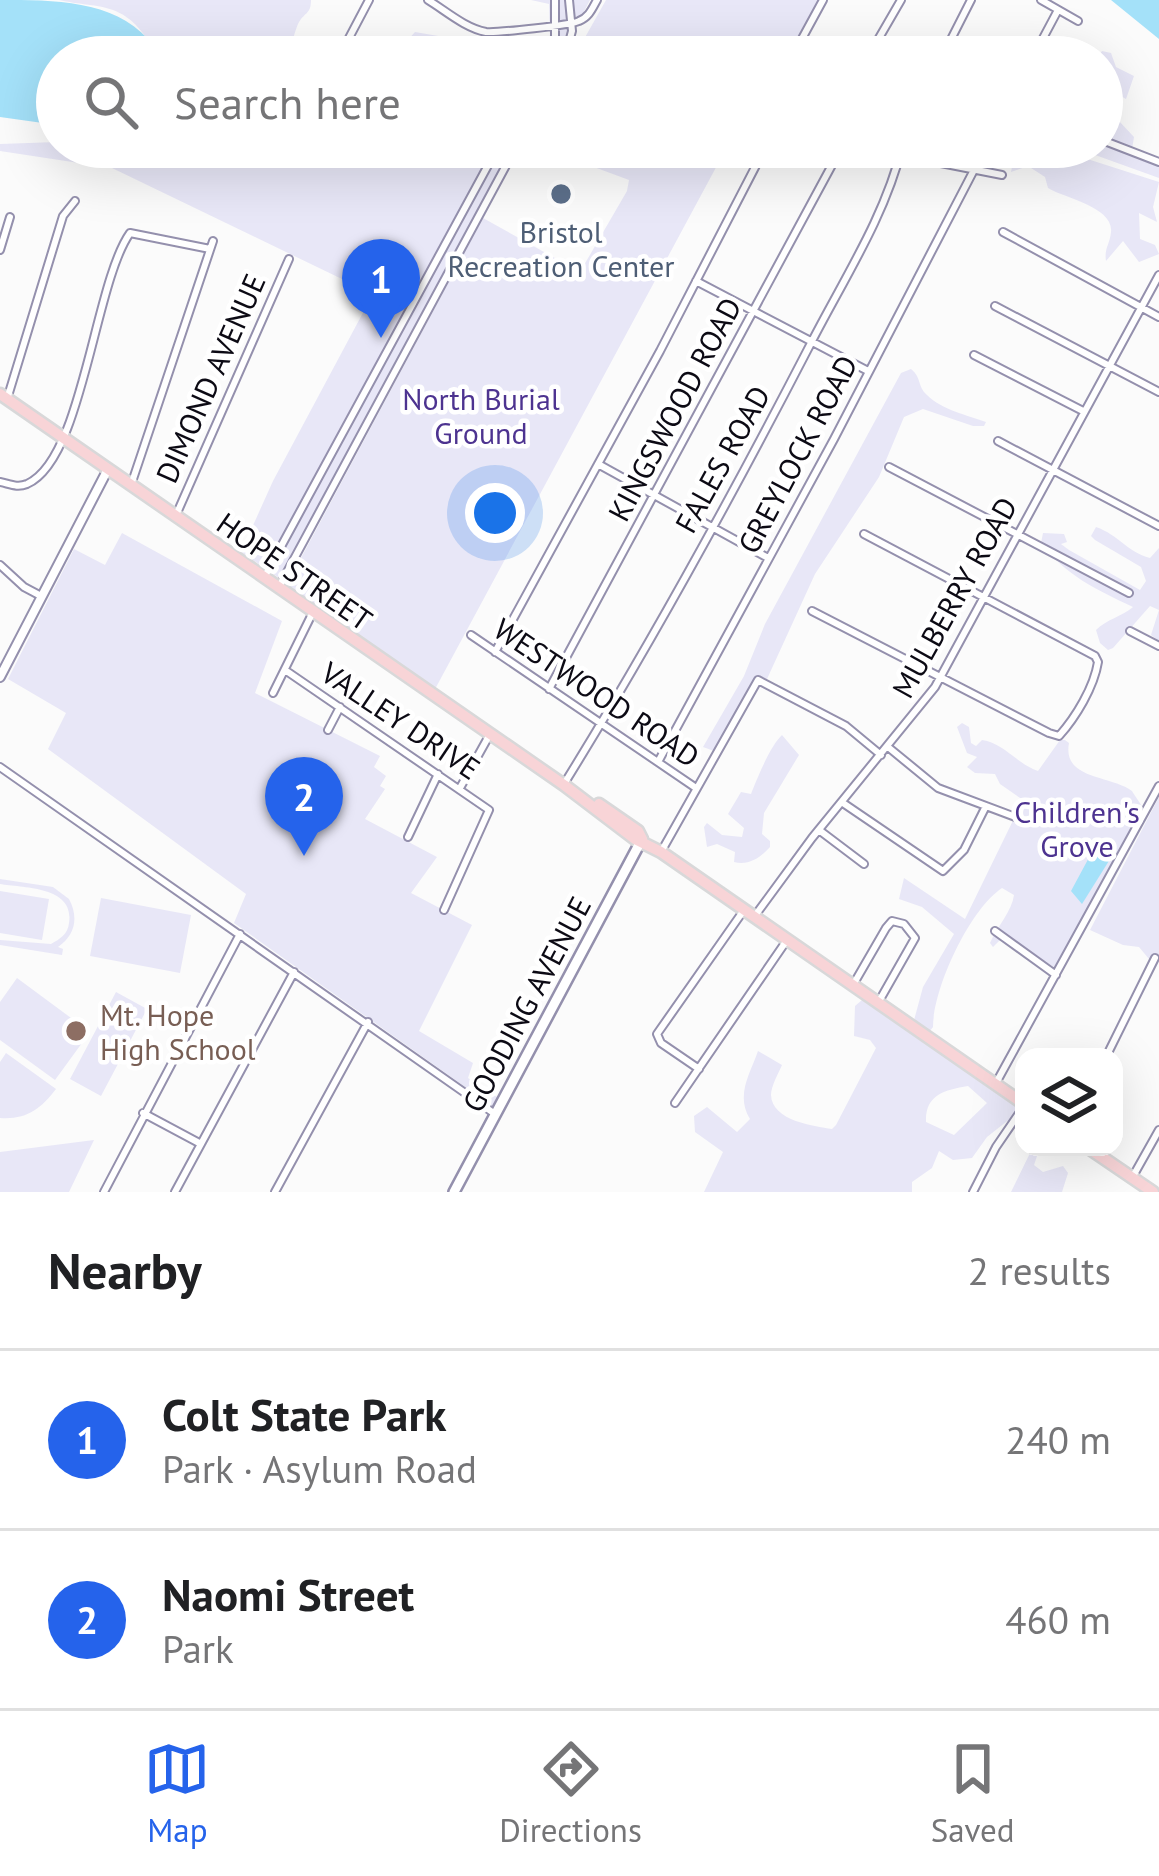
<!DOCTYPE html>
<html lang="en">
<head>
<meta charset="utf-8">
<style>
	:root { --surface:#fff; --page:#f6f6f6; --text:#202124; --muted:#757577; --line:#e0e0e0; --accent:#2563eb }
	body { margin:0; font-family:"PT Sans",sans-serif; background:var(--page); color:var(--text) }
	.controls { position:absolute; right:36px; bottom:36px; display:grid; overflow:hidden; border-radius:24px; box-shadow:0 12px 48px #0002 }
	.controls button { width:108px; height:108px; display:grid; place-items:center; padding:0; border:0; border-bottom:3px solid var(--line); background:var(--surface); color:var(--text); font:60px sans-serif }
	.you { position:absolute; left:495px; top:513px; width:42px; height:42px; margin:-30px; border:9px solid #fff; border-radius:50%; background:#1a73e8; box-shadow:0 0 0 18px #1a73e833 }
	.badge { display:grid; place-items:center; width:78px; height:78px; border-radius:50%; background:var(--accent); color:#fff; font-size:39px; font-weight:700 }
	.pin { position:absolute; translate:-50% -99px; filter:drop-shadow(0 3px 6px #0008) }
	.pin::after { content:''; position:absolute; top:63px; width:42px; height:36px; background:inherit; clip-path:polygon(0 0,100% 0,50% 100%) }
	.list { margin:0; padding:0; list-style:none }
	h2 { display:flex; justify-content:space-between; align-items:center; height:156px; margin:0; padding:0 48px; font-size:51px }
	h2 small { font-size:39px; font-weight:400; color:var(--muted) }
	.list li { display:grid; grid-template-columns:78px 1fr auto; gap:36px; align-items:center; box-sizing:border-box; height:180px; padding:0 48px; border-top:3px solid var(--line) }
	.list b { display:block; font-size:45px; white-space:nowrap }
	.list p { margin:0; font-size:39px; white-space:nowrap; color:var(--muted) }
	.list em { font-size:39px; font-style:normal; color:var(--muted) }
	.icon { flex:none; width:66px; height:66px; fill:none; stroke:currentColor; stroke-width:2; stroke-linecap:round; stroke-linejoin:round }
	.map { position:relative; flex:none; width:1159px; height:1192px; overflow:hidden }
	.search { position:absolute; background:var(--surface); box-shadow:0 12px 48px #0002; left:36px; right:36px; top:36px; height:132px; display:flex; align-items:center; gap:30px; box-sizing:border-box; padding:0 42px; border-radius:66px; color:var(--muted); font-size:45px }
	.sheet { height:516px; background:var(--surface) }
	nav { display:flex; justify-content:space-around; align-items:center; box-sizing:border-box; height:168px; border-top:3px solid var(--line); background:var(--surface); font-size:33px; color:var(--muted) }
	nav a { display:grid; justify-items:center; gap:6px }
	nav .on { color:var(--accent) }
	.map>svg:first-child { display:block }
</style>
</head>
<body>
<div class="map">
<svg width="1159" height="1192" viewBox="0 0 1159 1192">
	<rect width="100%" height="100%" fill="#fbfbfb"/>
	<path fill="#e8e7f7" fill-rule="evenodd" d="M59 0H311C311 15 304 12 298 24 291 41 296 41 280 57H203L168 37 148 40C121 0 98 9 59 0Z
		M531 0H590L560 57H539L550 36 549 4Z
		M606 0H820L789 57H574Z
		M415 32 444 37 439 57H392Z
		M1102 51 1111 53 1116 67 1134 76 1126 99 1109 89 1102 98V57H1098Z
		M1102 103 1134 137 1131 155 1159 166V178L1073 147H1102Z
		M57 142V147H513L285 582 241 552 273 481 373 294 112 168 0 151V144Z
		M540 147H727L434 691 286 586 483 218 580 272 627 191 629 180Z
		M1015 147H1050L1159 182 1153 207 1157 222 1139 213 1140 239 1155 245 1159 254 1139 262 1123 241 1106 261C1104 248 1110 244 1111 232 1114 207 1064 198 1048 188L1045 177 1028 166 1011 172 1013 162 1024 150Z
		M911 369C922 378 917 386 927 395 942 410 967 415 986 422L984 426H973L923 409 904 417 879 477 815 574 767 679 756 677 714 751 703 747 744 676 765 624 901 373Z
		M1096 527C1119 535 1127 552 1150 558L1159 548V641L1151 635 1159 610 1150 606 1113 648 1108 650 1100 643 1096 630C1107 619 1121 617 1133 607 1097 590 1065 575 1041 543L1043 533 1064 534 1067 542 1061 544 1069 550 1140 590 1146 581 1141 567 1095 540 1091 536Z
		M122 533 282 621 255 693 380 756 374 767 386 776 380 786 385 789 365 819 437 857 411 893 472 925 419 1031 473 1063 468 1078 500 1099 492 1106 234 923 246 894 48 749 66 713 8 679 74 549 105 565Z
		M962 723 969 727 971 743 976 746 982 740C1004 743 1017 764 1038 771L1060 740H1065L1069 743C1062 780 1111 775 1132 791 1133 793 1142 806 1143 808L1057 969 1004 936 993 947 990 943C997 927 1012 911 1014 895L1002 888C969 910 933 989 933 1027L929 1032 913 1024 923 987 954 934 922 907 899 899 904 878 965 919 1023 800 1000 784 995 774 975 773 967 767 977 757 967 753 957 727Z
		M782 735 799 755 764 813 762 834 770 841V847C761 857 749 866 734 862L735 852 717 844 707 847 704 827 707 823 722 835 742 837 744 828 728 814 741 792 751 794C757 779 770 746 782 735Z
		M1159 797V958L1149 959 1139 947 1123 945 1090 930Z
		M0 879 53 887 69 899C79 918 75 935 58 947L63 949 62 955 0 945V940L51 944C60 939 68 934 69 923 75 886 23 888 0 884Z
		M0 891 49 899 42 940 0 933Z
		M101 898 191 915 180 973 90 956Z
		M17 978 90 1032 55 1080 0 1040V1002Z
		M116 992 147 1009 101 1096 70 1079Z
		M862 1000 1019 1106 1024 1110V1123L1011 1118 987 1137 972 1158 953 1160 939 1151 932 1168 912 1182V1192H704L723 1152 695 1132 694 1116 707 1107 737 1132 750 1119C735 1095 751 1072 758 1051L782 1065C779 1072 771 1086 771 1095 772 1121 814 1126 832 1129L836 1125 876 1048 870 1040 854 1036 855 1006ZM968 1086 987 1103 954 1135 926 1122C925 1095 944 1090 968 1086Z
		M6 1053 56 1089C41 1109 26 1120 0 1118V1062Z
		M94 1140 69 1192H0V1152Z
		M1033 1147H1040L1034 1165 1043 1172 1063 1166 1068 1173 1062 1192H1011Z"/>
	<path fill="#a4e1f9" d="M0 0C54 0 113 0 148 39L196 38 202 43 203 57H57V125L0 117Z
		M1111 0H1159V39Z
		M1099 839 1117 848 1082 904 1071 891Z"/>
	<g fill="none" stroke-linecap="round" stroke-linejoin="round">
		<defs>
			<path id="minor" d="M428 0C446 11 465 28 486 32 497 33 572 25 579 21 589 17 592 9 597 0
				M1041 0 1078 21
				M339 57 369 0
				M549 57 555 36V0
				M565 57 572 31 569 0
				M792 57 823 0
				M868 57 901 0
				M942 57 971 0
				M1033 57 1058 10
				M1102 140 1159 162
				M733 149 900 155 1002 175
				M1003 232 1159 317
				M0 250 10 217
				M696 281 868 371
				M995 306 1159 392
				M974 355 1083 411
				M8 396 63 216 75 201
				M998 441 1159 526
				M598 464 768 558
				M889 467 1129 593
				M0 482C10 484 17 488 27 484 83 460 94 284 130 233L210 249
				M131 485 213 241
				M177 513 289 259
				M0 565 24 587 41 596
				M265 576 498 147
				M280 585 516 147
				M812 611 1049 733 1059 736C1076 717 1094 687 1098 662L1095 656 864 534
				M1130 631 1159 646
				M471 635 696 788
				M495 652 660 351 764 150
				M285 670 489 810 444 910
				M549 689 839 152
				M273 693 313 612
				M328 730 340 707
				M888 747 938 788 1018 818
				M658 762 834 439 975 168
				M0 767 495 1114
				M564 784C652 642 733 494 810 345 842 282 885 217 902 147
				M460 788 490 734
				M843 803 943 871 964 850 986 806
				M819 830 864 864
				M408 837 438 774
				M661 852 758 680 846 726 881 755
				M754 917 812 838 935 687 1159 275
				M995 931 1056 975
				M853 985 886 928 892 921 904 924 915 938 878 1003
				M1106 1057 1155 958
				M699 1069 661 1043 657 1034 744 910
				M996 1083 1159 786
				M675 1103 787 940
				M143 1113 201 1144
				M1132 1178 1159 1130
				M104 1192 240 934
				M175 1192 294 972
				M275 1192 368 1022
				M973 1192 996 1147 1024 1106"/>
			<path id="tertiary" d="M0 677 108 469"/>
			<path id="secondary" d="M454 1192 642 839"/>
			<path id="primary" d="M0 394 564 785 635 839 661 852 1024 1104
				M599 804 638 831 642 839
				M1087 1147 1153 1192"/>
		</defs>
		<use href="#minor" stroke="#9490ad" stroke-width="10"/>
		<use href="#tertiary" stroke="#9490ad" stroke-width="12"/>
		<use href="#secondary" stroke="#9490ad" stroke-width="14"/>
		<use href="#primary" stroke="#d8d8d9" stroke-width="15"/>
		<use href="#minor" stroke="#fff" stroke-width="6"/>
		<use href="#tertiary" stroke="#fff" stroke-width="8"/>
		<use href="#secondary" stroke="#fff" stroke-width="9"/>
		<use href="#primary" stroke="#f8d4d7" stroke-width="10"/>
	</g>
	<circle fill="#5c6f8a" stroke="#fff" stroke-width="4.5" cx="561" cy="194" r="12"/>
	<circle fill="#8d6e63" stroke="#fff" stroke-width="4.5" cx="76" cy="1031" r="12"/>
	<g text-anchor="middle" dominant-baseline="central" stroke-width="9" stroke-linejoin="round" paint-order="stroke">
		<g font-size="30" fill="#4e5e75" stroke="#fff">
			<text x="561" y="231">Bristol<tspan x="561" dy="34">Recreation Center</tspan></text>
		</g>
		<g font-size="30" fill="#0c0a14" stroke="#fff">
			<text transform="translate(210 378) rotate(-66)">DIMOND AVENUE</text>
			<text transform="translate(674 409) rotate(-62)">KINGSWOOD ROAD</text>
			<text transform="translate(797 454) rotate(-62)">GREYLOCK ROAD</text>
			<text transform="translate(722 459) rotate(-61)">FALES ROAD</text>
			<text transform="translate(295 571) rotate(35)">HOPE STREET</text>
			<text transform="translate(954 597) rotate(-61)">MULBERRY ROAD</text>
			<text transform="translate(597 692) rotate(34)">WESTWOOD ROAD</text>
			<text transform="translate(401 720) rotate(34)">VALLEY DRIVE</text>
			<text transform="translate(526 1004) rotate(-62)">GOODING AVENUE</text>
		</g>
		<g font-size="30" fill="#4d3390" stroke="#fff">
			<text x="481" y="398">North Burial<tspan x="481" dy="34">Ground</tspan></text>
			<text x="1077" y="811">Children's<tspan x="1077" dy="34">Grove</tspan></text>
		</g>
		<g font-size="30" fill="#785e54" stroke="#fff" text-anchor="start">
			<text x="100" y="1014">Mt. Hope<tspan x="100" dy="34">High School</tspan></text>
		</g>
	</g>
</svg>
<div class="controls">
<button><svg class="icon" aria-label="layers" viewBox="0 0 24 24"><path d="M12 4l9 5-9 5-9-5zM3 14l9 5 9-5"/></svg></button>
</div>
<div class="you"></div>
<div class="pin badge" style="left:381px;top:338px">1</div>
<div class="pin badge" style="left:304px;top:856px">2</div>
<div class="search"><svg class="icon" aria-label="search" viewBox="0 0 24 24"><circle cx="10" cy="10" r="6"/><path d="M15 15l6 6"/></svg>Search here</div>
</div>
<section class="sheet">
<h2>Nearby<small>2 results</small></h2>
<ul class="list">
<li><span class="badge">1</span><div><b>Colt State Park</b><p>Park · Asylum Road</p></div><em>240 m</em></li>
<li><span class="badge">2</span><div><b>Naomi Street</b><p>Park</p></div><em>460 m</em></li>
</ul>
</section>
<nav>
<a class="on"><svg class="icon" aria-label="map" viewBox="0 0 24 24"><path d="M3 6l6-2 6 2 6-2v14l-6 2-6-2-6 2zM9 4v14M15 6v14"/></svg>Map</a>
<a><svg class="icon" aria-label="directions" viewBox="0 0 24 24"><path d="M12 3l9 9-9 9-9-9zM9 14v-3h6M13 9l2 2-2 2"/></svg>Directions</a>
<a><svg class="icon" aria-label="saved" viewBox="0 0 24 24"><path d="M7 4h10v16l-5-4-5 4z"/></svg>Saved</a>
</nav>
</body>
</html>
